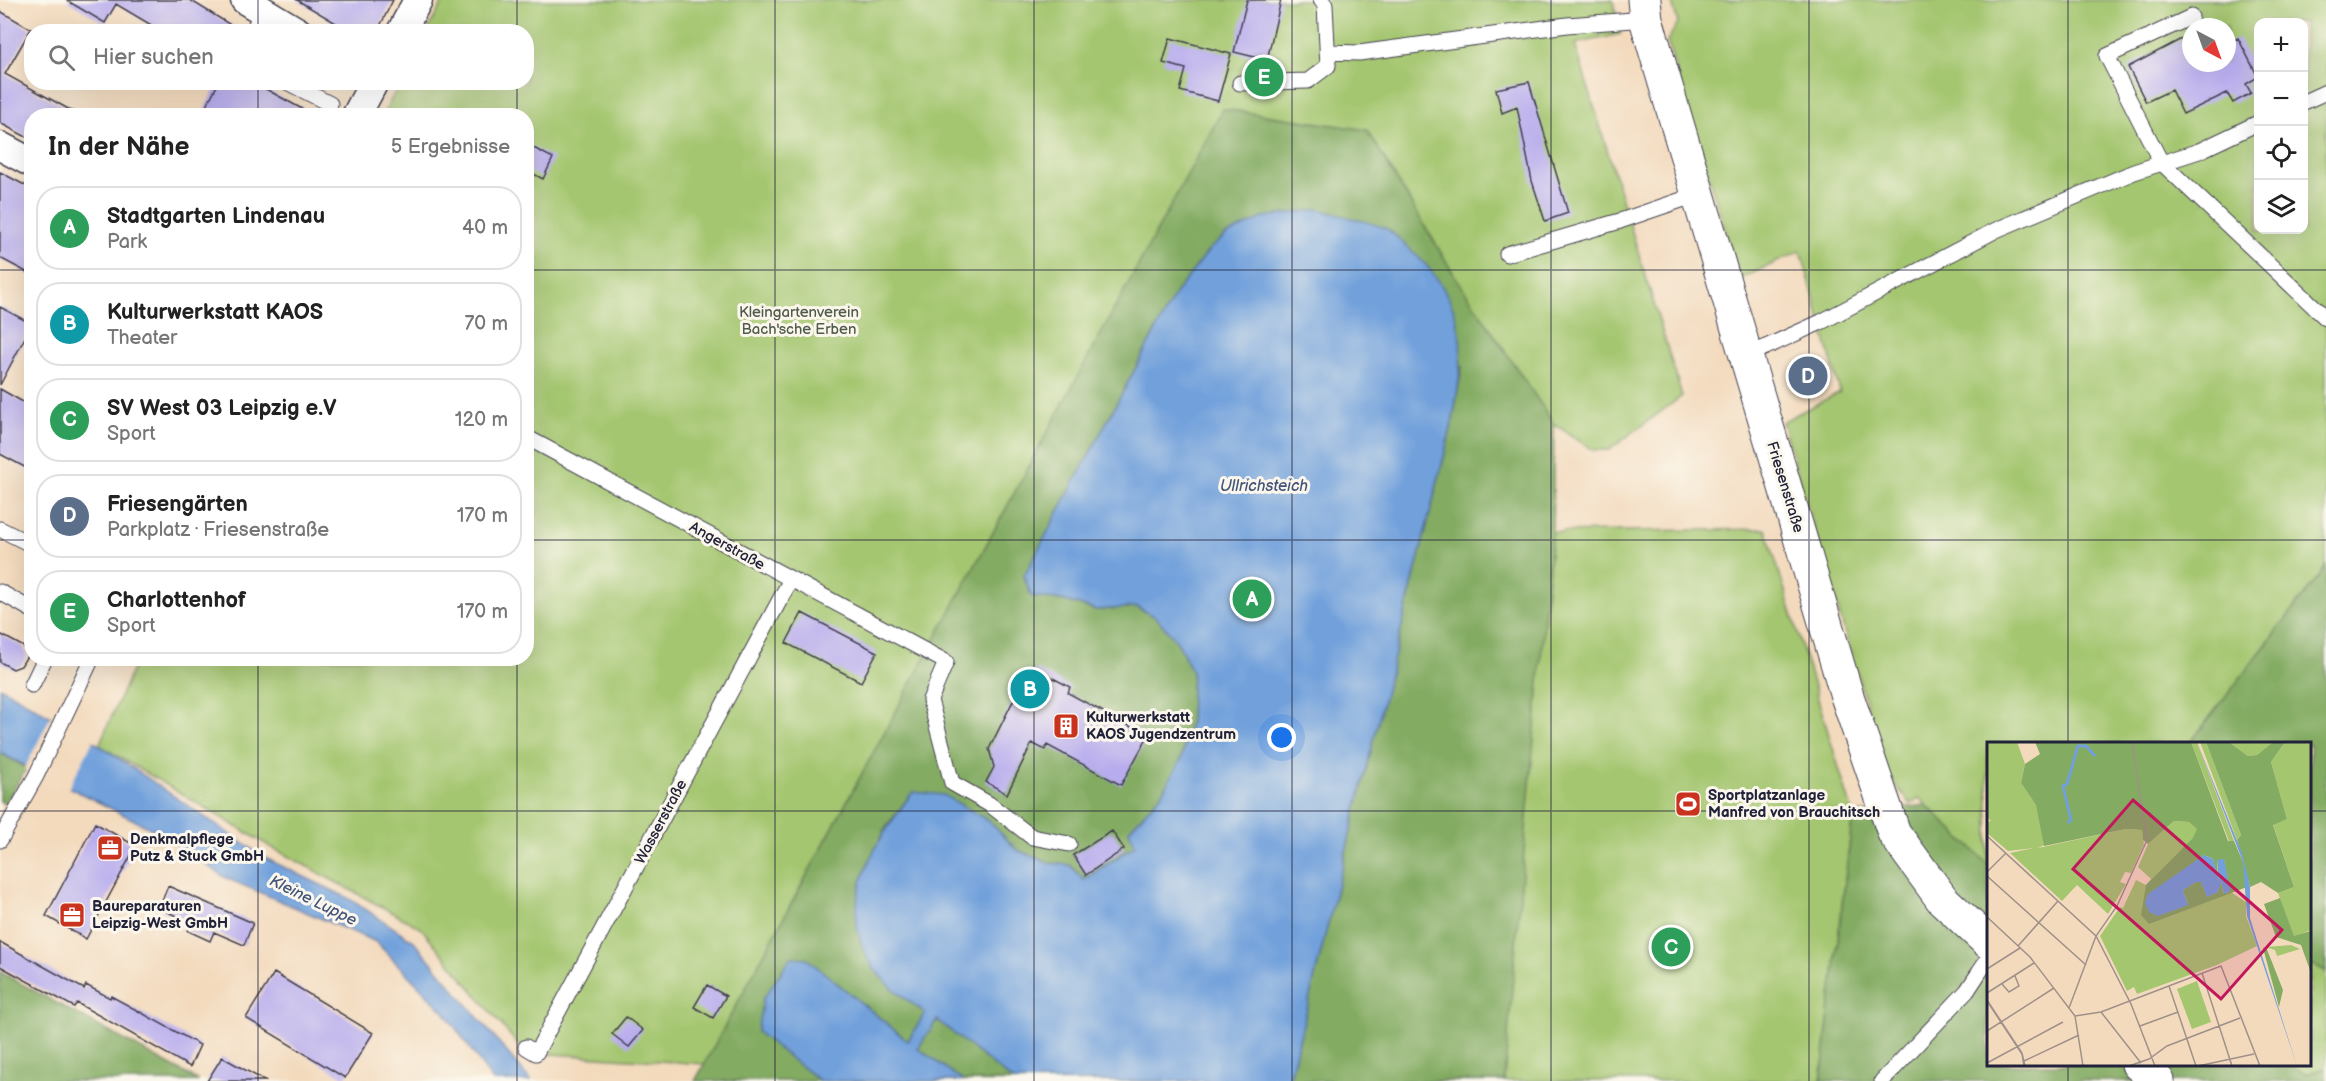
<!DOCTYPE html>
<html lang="de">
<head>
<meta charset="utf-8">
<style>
	:root { --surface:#fff; --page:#f6f6f6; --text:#222; --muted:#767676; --line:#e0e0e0; --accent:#0f766e }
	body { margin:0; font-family:"Balsamiq Sans",sans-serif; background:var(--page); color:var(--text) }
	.controls { position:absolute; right:18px; top:18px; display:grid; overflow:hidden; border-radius:12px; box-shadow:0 6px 24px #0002 }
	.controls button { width:54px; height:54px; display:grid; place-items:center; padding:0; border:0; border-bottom:2px solid var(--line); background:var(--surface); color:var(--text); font:30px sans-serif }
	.compass { position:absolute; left:2182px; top:18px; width:54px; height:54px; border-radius:50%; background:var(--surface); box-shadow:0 6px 24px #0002; rotate:139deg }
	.you { position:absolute; left:1282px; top:738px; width:21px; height:21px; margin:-15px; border:4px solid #fff; border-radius:50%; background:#1a73e8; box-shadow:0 0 0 9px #1a73e833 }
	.badge { display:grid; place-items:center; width:39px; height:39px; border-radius:50%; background:var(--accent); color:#fff; font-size:20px; font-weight:700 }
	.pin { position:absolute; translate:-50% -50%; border:3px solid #fff; box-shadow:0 2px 6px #0006 }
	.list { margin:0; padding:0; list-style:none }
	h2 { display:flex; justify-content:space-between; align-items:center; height:78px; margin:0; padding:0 24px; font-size:26px }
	h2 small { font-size:20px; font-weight:400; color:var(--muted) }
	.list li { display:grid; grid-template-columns:39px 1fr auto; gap:18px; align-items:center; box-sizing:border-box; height:84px; margin:0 12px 12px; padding:0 12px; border:2px solid var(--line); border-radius:24px }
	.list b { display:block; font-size:22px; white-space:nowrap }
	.list p { margin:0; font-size:20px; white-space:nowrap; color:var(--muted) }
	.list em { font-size:20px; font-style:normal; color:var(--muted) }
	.icon { flex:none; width:33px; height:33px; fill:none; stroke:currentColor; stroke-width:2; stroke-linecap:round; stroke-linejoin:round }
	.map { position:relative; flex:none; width:2326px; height:1081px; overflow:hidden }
	.search { position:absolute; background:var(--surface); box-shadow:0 6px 24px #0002; left:24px; top:24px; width:510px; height:66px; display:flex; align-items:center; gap:15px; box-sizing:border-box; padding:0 21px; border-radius:24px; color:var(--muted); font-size:22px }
	.panel { position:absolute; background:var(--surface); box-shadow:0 6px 24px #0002; left:24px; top:108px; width:510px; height:558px; border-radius:24px }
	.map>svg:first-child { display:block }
</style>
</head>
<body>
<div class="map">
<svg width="2326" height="1081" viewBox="0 0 2326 1081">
	<rect width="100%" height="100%" fill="#fbf7ec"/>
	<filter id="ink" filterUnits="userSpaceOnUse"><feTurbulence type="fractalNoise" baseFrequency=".0167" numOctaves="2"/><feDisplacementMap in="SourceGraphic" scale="12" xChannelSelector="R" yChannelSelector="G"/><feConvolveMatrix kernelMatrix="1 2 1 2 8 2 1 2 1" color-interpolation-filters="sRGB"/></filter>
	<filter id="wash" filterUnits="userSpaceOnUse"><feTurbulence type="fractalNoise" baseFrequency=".008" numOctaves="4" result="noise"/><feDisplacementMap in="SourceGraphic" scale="24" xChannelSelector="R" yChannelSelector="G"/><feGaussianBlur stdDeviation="1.35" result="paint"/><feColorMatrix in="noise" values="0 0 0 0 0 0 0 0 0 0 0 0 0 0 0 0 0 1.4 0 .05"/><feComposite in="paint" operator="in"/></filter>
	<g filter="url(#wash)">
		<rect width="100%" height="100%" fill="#f3dabd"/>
		<path fill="#a4c66f" stroke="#637455" stroke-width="1.5" fill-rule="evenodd" d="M444 0H1613L1621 34 1575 44 1682 396 1609 450H1593L1554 424 1552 532 1766 529 1853 814 1821 1081H796L727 1025 705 1064 536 1053 518 1045 421 928 271 847 99 745 137 659 526 658V116L383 115 400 83 526 82V32L427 31Z
			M1671 0H2326V567L2190 743 1988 744V864L1919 798 1911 804 1888 777 1782 422 1840 392 1801 251 1740 279 1667 41 1678 23ZM2258 22H2304V230H2258ZM2191 27H2227V63H2191Z
			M2314 965 2326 971V1068L2306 1074 2286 1065 2310 1064V966Z"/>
		<path fill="#83ab62" stroke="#52664e" stroke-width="1.5" d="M1223 109 1367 130 1455 276 1554 424 1552 532 1504 1081H1289L1452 424 1462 367 1226 235 1209 250 1176 293 1024 576 1031 596 1062 600 1096 610 1136 607 1156 617 1178 643 1192 671 1190 722 1181 760 1160 796 1129 830 1135 845 1084 880 1070 865 1049 863 1017 850 989 821 913 792 883 831 891 987 925 1013 908 1041 806 958 757 1032 820 1081H695Z
			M2326 567V971L2314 965 2310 966V744L2190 743Z
			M0 753 27 768 5 804 0 801Z
			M1926 805 1988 864V1064H2286L2306 1074 2326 1068V1081H1821L1853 814Z
			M0 972 199 1081H0Z
			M937 1020 1013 1081H963L918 1048Z"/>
		<path fill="#71a0db" stroke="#4a618b" stroke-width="1.5" d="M1319 209C1340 216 1364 220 1385 228 1395 233 1404 245 1413 252 1471 305 1465 354 1452 424L1289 1081H1013L937 1020 918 1048 963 1081H820L757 1032 763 999 791 957 806 958 908 1041 925 1013C907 999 886 986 873 967 832 906 875 841 913 792L944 795 989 821 1017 850 1049 863 1070 865 1084 880 1135 845 1129 830 1160 796 1181 760 1190 722 1192 671 1178 643 1156 617 1137 607 1096 610 1062 600 1031 596 1024 576 1176 293 1209 250 1226 235 1265 217Z
			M0 687 99 745 265 858 348 898 414 941 531 1081H493L445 1013 376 942 226 878 158 832 0 753Z"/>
		<path fill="#f3dabd" d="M51 716 94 739 67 791 24 770Z"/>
		<g id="blocks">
			<path fill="#b7aced" d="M66 0H190L242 32H163L116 4 105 23Z
				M297 0H393L377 32H351Z
				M1247 0H1281L1267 60 1234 52Z
				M0 11 31 29 5 74 81 116H32V140L0 123Z
				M2191 34V63H2227V44L2238 38 2258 77 2246 84 2251 93 2233 103 2227 93 2183 114 2171 90 2146 102 2128 67Z
				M1170 38 1231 54 1218 101 1180 91 1186 69 1163 63Z
				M219 82H253L315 116H219L205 108Z
				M1529 82 1568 213 1545 221 1532 181 1517 107 1502 113 1496 89Z
				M526 144 553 158 543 179 526 170Z
				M0 172 32 189V275L0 258Z
				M0 307 32 324 0 385Z
				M0 389 32 407V471L0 454Z
				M802 613 877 652 861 682 786 643Z
				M0 634 24 647 27 656 21 666 13 669 0 662Z
				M1036 669 1070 687 1068 693 1148 736 1121 785 1047 745 1045 750 1032 743 1007 794 986 782 994 767 989 749 1012 703 1021 691H1024Z
				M95 823 136 846 86 939 46 916Z
				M1112 831 1124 849 1086 875 1073 855Z
				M168 886 253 923 244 945 214 932 210 941 188 931 192 923 159 908Z
				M0 942 84 989 86 985 110 998 111 996 200 1045 190 1067 77 1003 74 1007 0 966Z
				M274 973 373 1033 345 1078 246 1018Z
				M707 985 726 996 713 1018 694 1007Z
				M626 1017 643 1030 629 1047 612 1034Z
				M222 1057 265 1081H207Z"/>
		</g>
	</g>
	<g filter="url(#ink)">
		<use href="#blocks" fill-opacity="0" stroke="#413e4e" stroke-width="1.5"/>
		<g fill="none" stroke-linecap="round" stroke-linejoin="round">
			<defs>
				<path id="service" d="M2191 17 2107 56 2161 162 2326 318
					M252 32 263 11
					M1327 52 1359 53 1567 25 1646 19
					M287 82 330 104
					M1240 83 1308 81 1328 66 1325 5 1321 0
					M2304 102 2326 92
					M1507 254 1620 221 1696 195
					M1746 356 1821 322 1996 230 2134 172 2199 151 2258 123
					M526 437 946 662 930 700 952 783 989 804 1032 837 1069 844
					M0 529 32 545
					M0 592 32 610
					M32 685 45 658
					M0 840 36 776 92 658
					M526 1047 536 1053 790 581
					M1882 1081 1967 991 1988 959"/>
				<path id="minor" d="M245 0 298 32
					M401 32 418 0
					M356 116 374 82
					M0 146 32 163"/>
				<path id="tertiary" d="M1644 0 1646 19 1847 696 1894 833 1942 899 1988 942
					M2138 1064 2158 1081"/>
			</defs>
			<use href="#service" stroke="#413e4e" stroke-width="17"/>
			<use href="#minor" stroke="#413e4e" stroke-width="31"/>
			<use href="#tertiary" stroke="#413e4e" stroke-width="35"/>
			<use href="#service" stroke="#fff" stroke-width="15"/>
			<use href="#minor" stroke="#fff" stroke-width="28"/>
			<use href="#tertiary" stroke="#fff" stroke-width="33"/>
		</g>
	</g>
	<path fill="none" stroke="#22223b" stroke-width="1.5" stroke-opacity="0.55" d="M258 0V32M517 0V32M775 0V1081M1034 0V1081M1292 0V1081M1551 0V1081M1809 0V1081M2068 0V744M258 82V116M517 82V116M0 270H32M526 270H2326M0 540H32M526 540H2326M258 658V1081M517 658V1081M0 811H1988M2310 811H2326M2068 1064V1081"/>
	<defs>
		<symbol id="building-square" viewBox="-11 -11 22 22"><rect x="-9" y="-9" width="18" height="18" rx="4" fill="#c8321e" stroke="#fbf7ec"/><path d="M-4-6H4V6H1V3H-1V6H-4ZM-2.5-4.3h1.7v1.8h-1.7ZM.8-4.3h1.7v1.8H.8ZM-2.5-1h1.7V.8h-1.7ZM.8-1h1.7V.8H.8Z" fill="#fff"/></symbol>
		<symbol id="stadium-square" viewBox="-11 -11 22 22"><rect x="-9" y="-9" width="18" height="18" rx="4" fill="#c8321e" stroke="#fbf7ec"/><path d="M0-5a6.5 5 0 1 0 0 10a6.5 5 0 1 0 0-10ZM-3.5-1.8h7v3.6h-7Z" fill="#fff"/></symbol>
		<symbol id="office-square" viewBox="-11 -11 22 22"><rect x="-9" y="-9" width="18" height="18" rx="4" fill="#c8321e" stroke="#fbf7ec"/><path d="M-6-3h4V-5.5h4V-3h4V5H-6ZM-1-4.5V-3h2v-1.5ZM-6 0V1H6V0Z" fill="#fff"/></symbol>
	</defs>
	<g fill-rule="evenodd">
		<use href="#building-square" x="1051" y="711" width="30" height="30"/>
		<use href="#stadium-square" x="1673" y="789" width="30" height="30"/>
		<use href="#office-square" x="95" y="833" width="30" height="30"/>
		<use href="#office-square" x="57" y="900" width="30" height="30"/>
	</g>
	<g text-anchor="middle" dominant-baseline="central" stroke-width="6" stroke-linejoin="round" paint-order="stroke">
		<g font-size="15" fill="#505b4d" stroke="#fbf7ec">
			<text x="799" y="312">Kleingartenverein<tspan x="799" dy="17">Bach'sche Erben</tspan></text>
		</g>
		<g font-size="15" fill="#22223b" stroke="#fbf7ec">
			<text transform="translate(1785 487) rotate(73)">Friesenstraße</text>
			<text transform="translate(727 546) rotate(29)">Angerstraße</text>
			<text transform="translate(661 822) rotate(-62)">Wasserstraße</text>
		</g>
		<g font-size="15" font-weight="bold" fill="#22223b" stroke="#fbf7ec" text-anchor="start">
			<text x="1086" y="717">Kulturwerkstatt<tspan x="1086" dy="17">KAOS Jugendzentrum</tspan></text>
			<text x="1708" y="795">Sportplatzanlage<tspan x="1708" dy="17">Manfred von Brauchitsch</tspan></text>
			<text x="130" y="839">Denkmalpflege<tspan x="130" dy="17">Putz &amp; Stuck GmbH</tspan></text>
			<text x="92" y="906">Baureparaturen<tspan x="92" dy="17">Leipzig-West GmbH</tspan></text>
		</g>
		<g font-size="16" font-style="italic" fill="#42547b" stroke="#fbf7ec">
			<text x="1264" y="486">Ullrichsteich</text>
			<text transform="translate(313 901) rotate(26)">Kleine Luppe</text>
		</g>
	</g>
	<g transform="translate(1987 742)">
		<rect width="324" height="324" fill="#f3dabd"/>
		<path d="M0 0H30L38 22 34 41 50 64 57 103 51 106 139 87 155 88 157 102 144 131 138 130 133 140 139 142 121 172 90 143 75 159 23 111 47 106 21 109 0 91V80L4 79 0 75ZM204 0H210L247 99H242ZM213 0H219L254 93 250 98ZM242 0H286L270 13 261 14ZM298 0H324V188L307 195 291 151 307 145 286 82 300 77 284 20ZM187 79 202 80 211 87 207 96 245 151 259 160V174L270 204 230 223 150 252 147 245 140 249 113 194 133 165 136 166 149 138 159 143 164 137 151 125 161 102ZM304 203 313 207 290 214 288 208 279 205ZM210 239 224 280 205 287 190 247Z" fill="#a4c66f"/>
		<path d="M48 0H204L241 99H247L256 120 260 145 162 182 154 173 159 143 206 96 210 87 202 80 187 79 161 102 156 98 155 88 139 87 57 104 49 63 34 41 38 22 53 12ZM217 113 226 117 231 139 230 118H237L241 151H236L234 140 231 150 220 155 214 140H209L196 148 201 161 159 155ZM219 0H242L261 14 270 13 286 0H298L284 20 300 77 286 83 307 145 291 151 274 140 263 145 250 98 254 93ZM293 156 307 194 324 189V231L314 203 289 195 277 162ZM279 205 296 248 292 265 276 206Z" fill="#83ab62" fill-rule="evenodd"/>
		<path d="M210 0 255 111 263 145V176L310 324 260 174 256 120ZM217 113 226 117 232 139 230 118 237 117 243 149 237 152 234 140 231 150 220 155 214 140H209L196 148 201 163 171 174 162 170 158 161 161 152Z" fill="#71a0db"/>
		<path fill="none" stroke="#71a0db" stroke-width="3" d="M81 81 84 78 76 44 80 42 91 4H99L108 14"/>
		<path fill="none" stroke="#9f9089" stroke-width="1.5" d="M0 94 109 194 144 262 168 324M0 130 19 111M0 134 99 223M0 175 43 215 88 274 96 324M31 204 71 159M0 227 33 206M215 231 245 324M15 242 22 250 32 244 28 234M182 244 209 324M0 251 47 221M0 258 35 311 38 324M0 259 35 312 37 324M82 266 109 194 130 164 160 98 145 0M114 270 154 321M88 274 114 270 234 224 273 324M153 284 191 270M0 289 67 246M37 319 92 293M0 321 76 280M142 324 162 317 180 304 253 276M211 324 267 312"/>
		<path fill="#c2185b" fill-opacity="0.15" stroke="#c2185b" stroke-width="3" d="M146 58 295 188 234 257 86 127Z"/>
		<rect width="324" height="324" fill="none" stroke="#22223b" stroke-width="3"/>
	</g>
</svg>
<div class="controls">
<button>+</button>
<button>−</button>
<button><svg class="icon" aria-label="locate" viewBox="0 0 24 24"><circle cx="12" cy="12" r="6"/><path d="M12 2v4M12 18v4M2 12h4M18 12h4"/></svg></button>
<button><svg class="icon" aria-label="layers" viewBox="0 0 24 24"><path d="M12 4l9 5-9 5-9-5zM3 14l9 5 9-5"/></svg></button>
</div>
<svg class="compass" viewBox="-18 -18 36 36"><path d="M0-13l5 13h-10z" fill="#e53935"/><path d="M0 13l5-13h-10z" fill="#767676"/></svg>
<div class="you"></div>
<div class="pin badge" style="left:1252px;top:599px;background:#2e9e5b">A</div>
<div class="pin badge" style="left:1030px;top:689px;background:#0f9aa8">B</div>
<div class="pin badge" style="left:1671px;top:947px;background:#2e9e5b">C</div>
<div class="pin badge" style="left:1808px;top:376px;background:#5c6f8a">D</div>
<div class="pin badge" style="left:1264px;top:77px;background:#2e9e5b">E</div>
<div class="search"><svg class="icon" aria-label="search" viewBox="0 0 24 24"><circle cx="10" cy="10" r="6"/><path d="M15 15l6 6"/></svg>Hier suchen</div>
<section class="panel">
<h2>In der Nähe<small>5 Ergebnisse</small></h2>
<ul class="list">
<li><span class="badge" style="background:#2e9e5b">A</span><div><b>Stadtgarten Lindenau</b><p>Park</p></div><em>40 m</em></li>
<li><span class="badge" style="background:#0f9aa8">B</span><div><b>Kulturwerkstatt KAOS</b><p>Theater</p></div><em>70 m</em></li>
<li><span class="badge" style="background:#2e9e5b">C</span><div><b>SV West 03 Leipzig e.V</b><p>Sport</p></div><em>120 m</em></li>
<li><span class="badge" style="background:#5c6f8a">D</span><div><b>Friesengärten</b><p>Parkplatz · Friesenstraße</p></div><em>170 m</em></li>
<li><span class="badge" style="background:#2e9e5b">E</span><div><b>Charlottenhof</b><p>Sport</p></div><em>170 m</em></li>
</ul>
</section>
</div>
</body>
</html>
